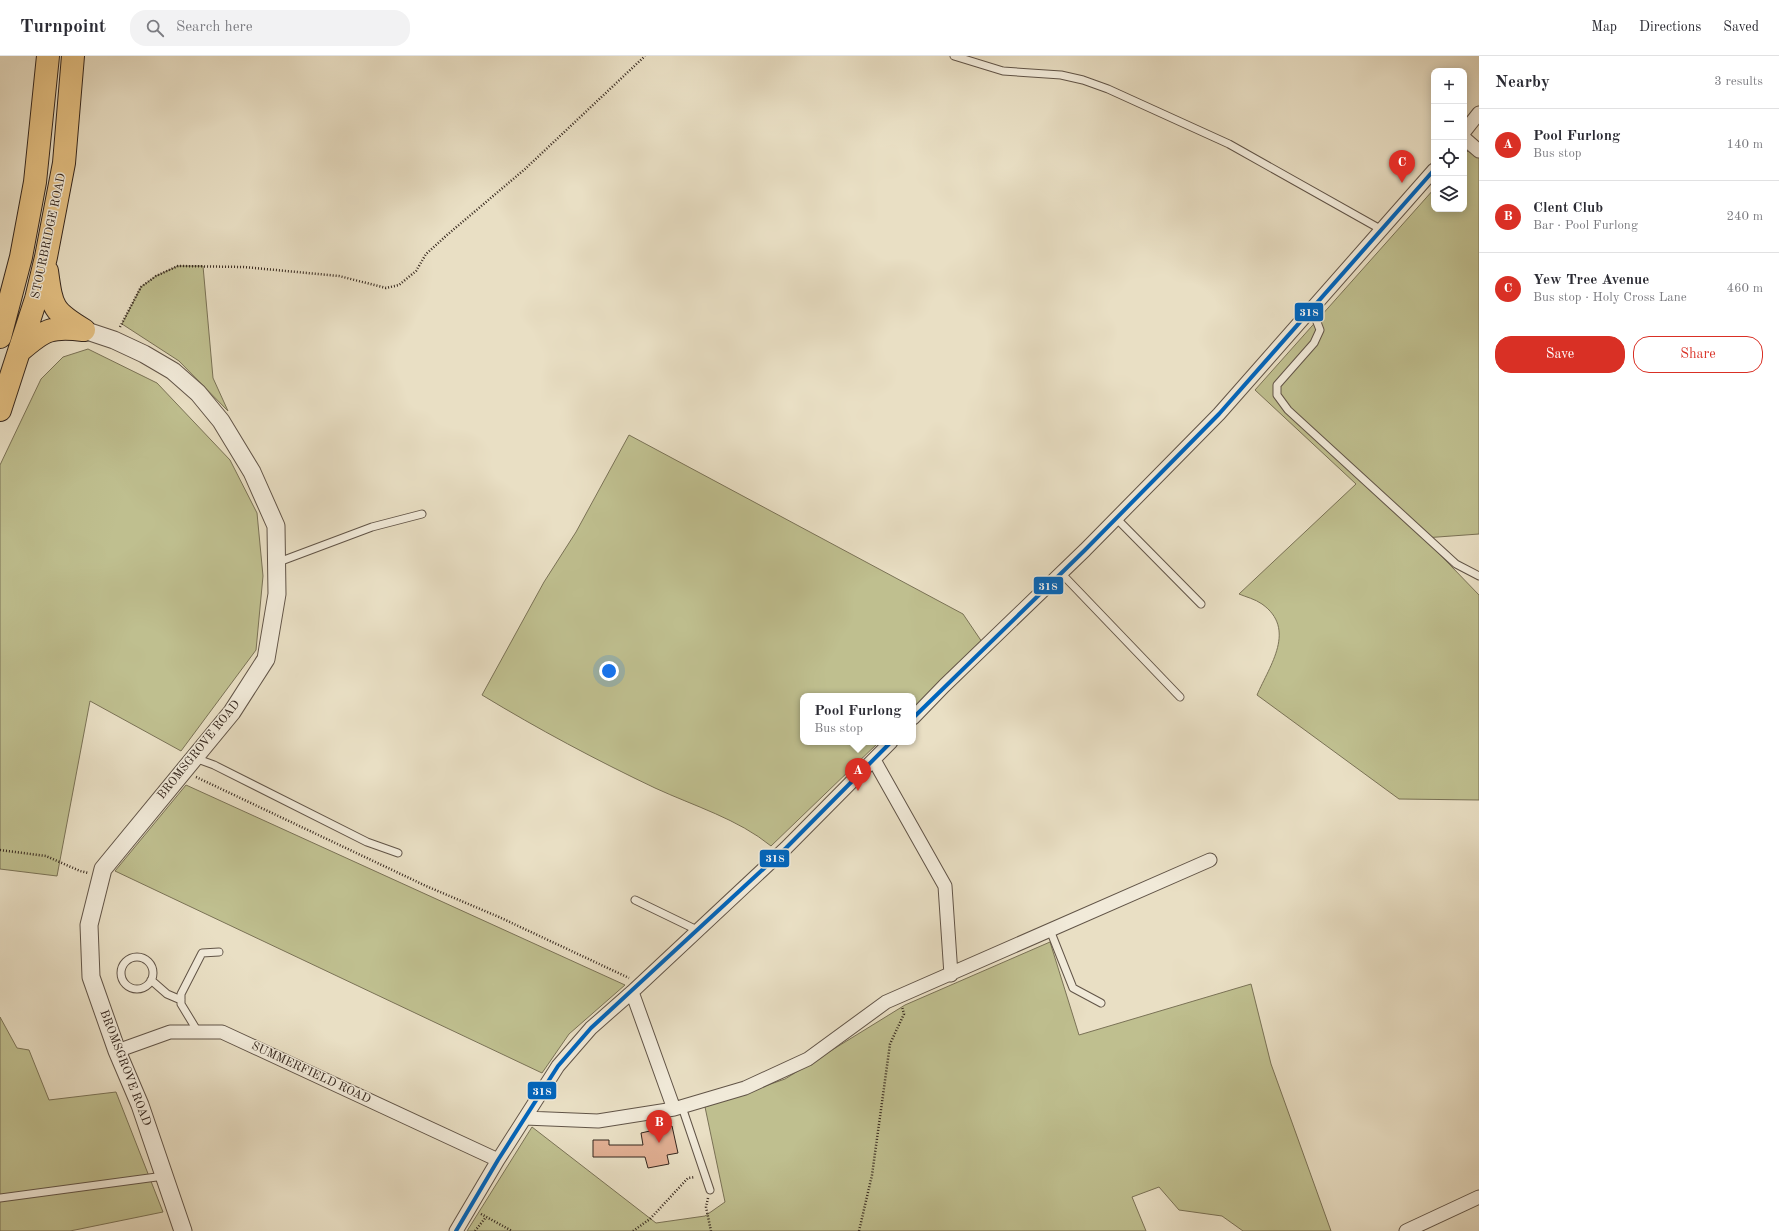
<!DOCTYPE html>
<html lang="en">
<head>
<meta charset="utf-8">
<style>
	:root { --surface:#fff; --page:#f2f2f3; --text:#2b2b33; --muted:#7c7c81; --line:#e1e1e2; --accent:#d93025 }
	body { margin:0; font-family:"Old Standard TT",serif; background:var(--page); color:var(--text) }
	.controls { position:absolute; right:12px; top:12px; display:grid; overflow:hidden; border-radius:8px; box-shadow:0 2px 10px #0003 }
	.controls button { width:36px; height:36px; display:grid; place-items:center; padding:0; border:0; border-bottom:1px solid var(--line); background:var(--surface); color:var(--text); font:20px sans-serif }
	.you { position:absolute; left:609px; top:615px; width:14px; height:14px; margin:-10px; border:3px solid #fff; border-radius:50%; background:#1a73e8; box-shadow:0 0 0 6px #1a73e833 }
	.badge { display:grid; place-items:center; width:26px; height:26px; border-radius:50%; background:var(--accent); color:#fff; font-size:13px; font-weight:700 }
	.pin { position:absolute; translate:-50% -33px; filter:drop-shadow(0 1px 2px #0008) }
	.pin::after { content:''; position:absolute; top:21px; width:14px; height:12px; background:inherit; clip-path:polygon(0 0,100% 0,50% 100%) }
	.popup { position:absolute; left:800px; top:637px; width:116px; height:52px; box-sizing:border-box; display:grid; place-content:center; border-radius:8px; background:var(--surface); filter:drop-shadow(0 1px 3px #0005); font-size:13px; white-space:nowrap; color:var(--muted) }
	.popup b { font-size:15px; color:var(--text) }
	.popup::after { content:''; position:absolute; left:50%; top:100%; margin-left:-8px; border:8px solid transparent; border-top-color:var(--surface) }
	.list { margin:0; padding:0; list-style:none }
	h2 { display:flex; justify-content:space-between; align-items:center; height:52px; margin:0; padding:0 16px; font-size:17px }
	h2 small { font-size:13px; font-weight:400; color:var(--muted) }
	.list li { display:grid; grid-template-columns:26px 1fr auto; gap:12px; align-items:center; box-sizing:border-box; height:72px; padding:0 16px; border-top:1px solid var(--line) }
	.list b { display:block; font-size:15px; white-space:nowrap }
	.list p { margin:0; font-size:13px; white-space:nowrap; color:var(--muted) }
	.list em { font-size:13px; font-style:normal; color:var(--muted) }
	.actions { display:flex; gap:8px; padding:12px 16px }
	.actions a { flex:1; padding:9px 0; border:1px solid var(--accent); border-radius:16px; text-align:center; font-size:14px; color:var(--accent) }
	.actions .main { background:var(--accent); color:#fff }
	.icon { flex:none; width:22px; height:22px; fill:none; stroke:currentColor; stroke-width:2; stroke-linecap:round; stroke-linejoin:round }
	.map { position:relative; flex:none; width:1479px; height:1175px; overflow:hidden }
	header { display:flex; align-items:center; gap:24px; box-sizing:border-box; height:56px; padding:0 20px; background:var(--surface); border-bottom:1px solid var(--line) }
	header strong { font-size:19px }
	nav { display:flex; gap:22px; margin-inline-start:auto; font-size:14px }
	.search { width:280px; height:36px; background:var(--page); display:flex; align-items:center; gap:10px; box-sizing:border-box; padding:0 14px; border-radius:16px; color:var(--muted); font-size:15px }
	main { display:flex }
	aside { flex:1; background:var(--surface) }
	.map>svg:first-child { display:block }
</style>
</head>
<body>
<header>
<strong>Turnpoint</strong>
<div class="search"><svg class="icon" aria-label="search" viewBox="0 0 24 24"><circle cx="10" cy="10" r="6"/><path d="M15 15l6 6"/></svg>Search here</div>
<nav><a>Map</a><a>Directions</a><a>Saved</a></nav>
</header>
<main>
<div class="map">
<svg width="1479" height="1175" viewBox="0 0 1479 1175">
	<rect width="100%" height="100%" fill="#e9dfc4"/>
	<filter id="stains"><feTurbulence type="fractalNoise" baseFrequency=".005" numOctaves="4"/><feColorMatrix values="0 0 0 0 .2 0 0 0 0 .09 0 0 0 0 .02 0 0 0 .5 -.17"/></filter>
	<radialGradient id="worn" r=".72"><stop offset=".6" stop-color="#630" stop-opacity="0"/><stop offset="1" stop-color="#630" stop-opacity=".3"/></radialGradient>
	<path fill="#bfbf8f" stroke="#7a7256" d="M1469 94 1479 102V478L1424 482 1479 539V744L1399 743 1257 639C1270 609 1297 573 1262 548 1255 543 1246 541 1239 538L1356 428 1255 334 1434 133V153H1464V99Z
		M178 210H203L213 322 228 355 179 305 122 268 141 231 156 220Z
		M88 293 157 327 230 404 257 457 263 520 256 594 181 695 90 645 57 820 0 813V409L41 323 63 301Z
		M629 379 963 558 982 586 913 653V640H803V686H879L771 790C738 763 694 750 655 732 596 704 538 673 482 639L544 526 576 476Z
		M186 729 625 929 569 978 542 1017 115 815Z
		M1050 886 1079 979 1251 928 1271 1008 1331 1175H1243L1222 1160 1179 1154 1159 1131 1132 1141 1146 1175H467L532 1071 656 1167 705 1160 725 1146 705 1051 785 1023 905 949Z
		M0 961 17 992 29 994 49 1044 116 1036 163 1156 70 1175H0Z"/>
	<path fill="#e1af93" stroke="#34261d" d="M672 1070 678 1097 667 1099 669 1108 648 1112 645 1101H593V1084H609V1089H643L641 1077Z"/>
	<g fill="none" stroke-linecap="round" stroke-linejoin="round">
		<defs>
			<path id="service" d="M954 0 1003 15 1061 19 1083 24 1108 33 1229 88 1382 174
				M1312 253 1320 274 1314 287 1277 329V339L1288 354 1456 508 1479 520
				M1116 462 1201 548
				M276 507 372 471 422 458
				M1061 517 1180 641
				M195 702 214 709 367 786 398 797
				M635 844 697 874
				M1050 874 1073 932 1101 947
				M121 917a16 16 0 1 1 32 0a16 16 0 1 1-32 0Z
				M151 924 167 938 181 944
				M198 976 181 948V938L202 897 219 896
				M682 1051 710 1134
				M0 1142 164 1120"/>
			<path id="minor" d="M1464 76 1479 57
				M1464 82 1479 95
				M913 662 944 630 1085 494 1219 358 1434 114
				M874 704 945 830 951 919
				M632 936 674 1053
				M117 995 170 976H222L498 1104
				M525 1062 598 1065 674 1053 745 1032 808 1003 886 946 1210 804
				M456 1175 498 1104 558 1010 591 972 632 936 786 792 891 686
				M1406 1175 1479 1141"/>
			<path id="tertiary" d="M84 274 114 284 144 298 173 315 198 337 221 365 252 416 276 470 277 538 266 603 232 656 103 813 89 869 91 921 117 995 140 1049 183 1175"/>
			<path id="trunk" d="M47 215C52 251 52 255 84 274
				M0 281 21 201 35 126 48 0
				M21 294C44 274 51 270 83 274
				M0 354 36 243 46 201 64 107 73 0"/>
		</defs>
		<use href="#service" stroke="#615447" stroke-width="9"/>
		<use href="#minor" stroke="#615447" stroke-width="15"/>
		<use href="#tertiary" stroke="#615447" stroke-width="19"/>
		<use href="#trunk" stroke="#34261d" stroke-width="24"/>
		<path stroke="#34261d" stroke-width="2.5" stroke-dasharray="1 2" stroke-linecap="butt" d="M120 271 141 231 156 220 178 210 244 211 339 220 386 232 399 229 416 215 426 198 447 179 525 113 645 0
			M196 721 426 830 499 861 629 922
			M0 794 46 800 80 815 88 817
			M708 1142 706 1151 711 1175
			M481 1158 512 1175
			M475 1175 486 1161
			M633 1175 650 1163 688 1122 695 1121
			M859 1175 872 1119 890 988 904 958 902 951"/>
		<use href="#service" stroke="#f1ead9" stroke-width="7"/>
		<use href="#minor" stroke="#f1ead9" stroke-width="13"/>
		<use href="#tertiary" stroke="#f1ead9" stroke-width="17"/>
		<use href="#trunk" stroke="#e4c082" stroke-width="22"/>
		<defs>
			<path id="bus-1" d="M913 662 1085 494 1219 358 1434 114
				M456 1175 498 1104 558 1010 591 972 786 792 891 686"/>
		</defs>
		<use href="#bus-1" stroke="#f1ead9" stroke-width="7"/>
		<use href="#bus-1" stroke="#0065bd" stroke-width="4"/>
	</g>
	<g text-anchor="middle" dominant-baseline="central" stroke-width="3" stroke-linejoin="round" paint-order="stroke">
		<g font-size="12" fill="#34261d" stroke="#f1ead9">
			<text transform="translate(49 180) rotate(-78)">STOURBRIDGE ROAD</text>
			<text transform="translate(199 694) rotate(-51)">BROMSGROVE ROAD</text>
			<text transform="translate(125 1012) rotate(69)">BROMSGROVE ROAD</text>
			<text transform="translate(311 1017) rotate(25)">SUMMERFIELD ROAD</text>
		</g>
	</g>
	<g stroke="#f1ead9" stroke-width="1.5">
		<rect x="1294" y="246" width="30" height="20" rx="4" fill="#0065bd"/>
		<rect x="1033" y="520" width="31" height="19" rx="4" fill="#0065bd"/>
		<rect x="759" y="793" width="31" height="19" rx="4" fill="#0065bd"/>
		<rect x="527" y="1025" width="30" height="19" rx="4" fill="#0065bd"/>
	</g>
	<g font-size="11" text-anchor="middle" font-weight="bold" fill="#fff">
		<text x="1309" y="260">318</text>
		<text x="1048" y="534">318</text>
		<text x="775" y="806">318</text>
		<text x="542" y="1039">318</text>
	</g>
	<rect width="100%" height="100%" filter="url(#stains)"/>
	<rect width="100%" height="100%" fill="url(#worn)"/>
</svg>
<div class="controls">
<button>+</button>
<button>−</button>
<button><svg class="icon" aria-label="locate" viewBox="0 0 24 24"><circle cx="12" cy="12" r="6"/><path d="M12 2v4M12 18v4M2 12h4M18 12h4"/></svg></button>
<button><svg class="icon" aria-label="layers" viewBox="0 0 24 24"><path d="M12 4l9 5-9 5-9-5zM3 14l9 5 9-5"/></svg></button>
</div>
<div class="you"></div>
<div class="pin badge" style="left:858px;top:735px">A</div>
<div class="popup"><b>Pool Furlong</b>Bus stop</div>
<div class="pin badge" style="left:659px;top:1087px">B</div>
<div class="pin badge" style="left:1402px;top:127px">C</div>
</div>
<aside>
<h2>Nearby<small>3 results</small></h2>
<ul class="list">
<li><span class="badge">A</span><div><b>Pool Furlong</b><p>Bus stop</p></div><em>140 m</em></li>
<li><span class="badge">B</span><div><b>Clent Club</b><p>Bar · Pool Furlong</p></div><em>240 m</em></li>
<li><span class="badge">C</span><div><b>Yew Tree Avenue</b><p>Bus stop · Holy Cross Lane</p></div><em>460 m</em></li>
</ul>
<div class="actions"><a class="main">Save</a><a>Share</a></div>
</aside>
</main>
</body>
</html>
